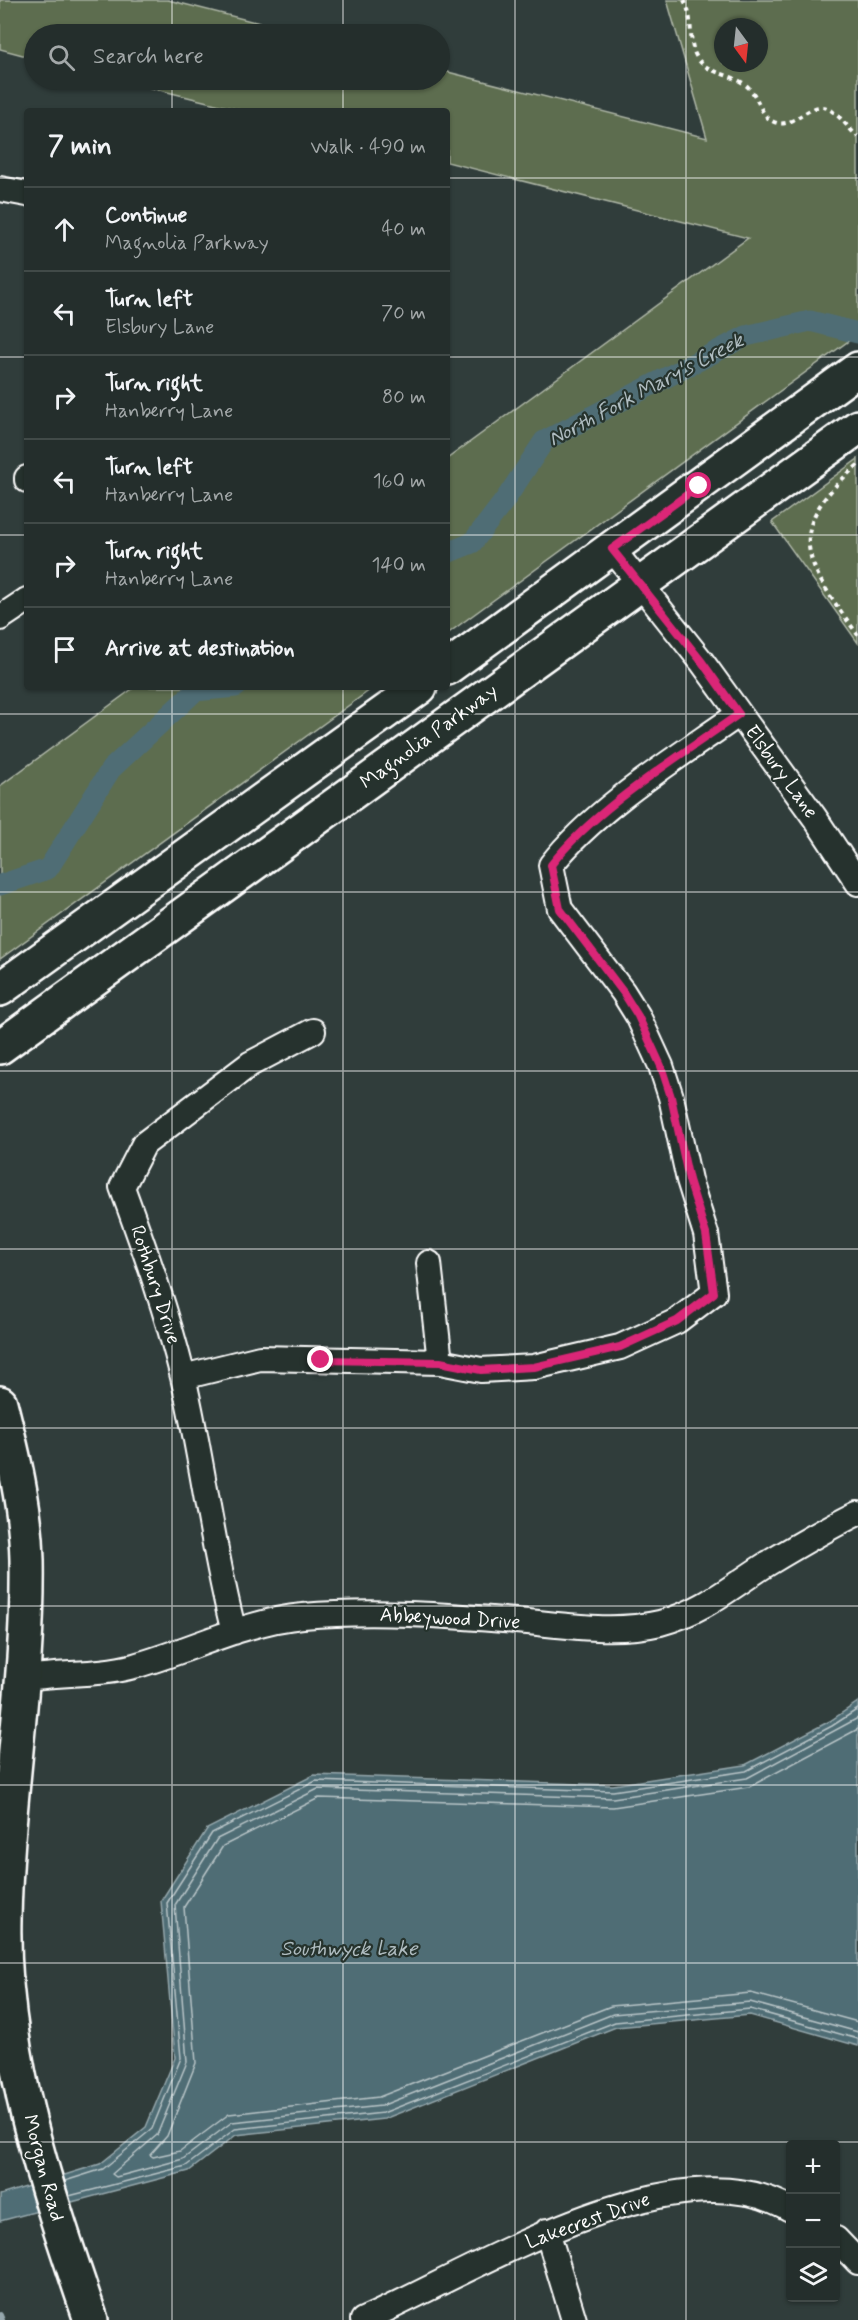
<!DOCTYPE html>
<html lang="en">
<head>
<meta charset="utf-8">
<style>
	:root { --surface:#242e2c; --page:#303a38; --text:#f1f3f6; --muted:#a3a8a9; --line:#414a48 }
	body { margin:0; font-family:Mynerve,sans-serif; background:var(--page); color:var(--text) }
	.controls { position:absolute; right:18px; bottom:18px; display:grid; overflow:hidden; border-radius:6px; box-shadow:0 2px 4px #0004 }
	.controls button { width:54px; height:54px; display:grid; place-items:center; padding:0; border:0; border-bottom:2px solid var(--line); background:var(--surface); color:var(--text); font:30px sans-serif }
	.compass { position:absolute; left:714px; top:18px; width:54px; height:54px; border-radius:50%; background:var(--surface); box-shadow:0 2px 4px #0004; rotate:165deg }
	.stop { position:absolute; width:18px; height:18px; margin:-14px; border:4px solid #db2777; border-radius:50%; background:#fff }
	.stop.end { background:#db2777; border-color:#fff; box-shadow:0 2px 6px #0008 }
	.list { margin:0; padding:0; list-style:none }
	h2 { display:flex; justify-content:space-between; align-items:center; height:78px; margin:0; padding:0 24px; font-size:26px }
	h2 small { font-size:20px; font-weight:400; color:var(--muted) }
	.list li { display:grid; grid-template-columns:39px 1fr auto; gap:18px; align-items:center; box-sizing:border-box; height:84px; padding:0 24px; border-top:2px solid var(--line) }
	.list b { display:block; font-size:22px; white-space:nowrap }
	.list p { margin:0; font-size:20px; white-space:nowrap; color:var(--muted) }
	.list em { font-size:20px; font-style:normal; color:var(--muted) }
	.icon { flex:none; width:33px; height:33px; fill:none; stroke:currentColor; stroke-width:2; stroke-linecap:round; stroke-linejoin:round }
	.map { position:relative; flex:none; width:858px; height:2320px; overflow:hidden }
	.search { position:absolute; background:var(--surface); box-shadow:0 2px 4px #0004; left:24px; top:24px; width:426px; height:66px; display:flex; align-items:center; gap:15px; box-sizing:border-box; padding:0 21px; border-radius:33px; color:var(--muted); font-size:22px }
	.panel { position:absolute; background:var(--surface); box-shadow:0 2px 4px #0004; left:24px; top:108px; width:426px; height:582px; border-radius:6px }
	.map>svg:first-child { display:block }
</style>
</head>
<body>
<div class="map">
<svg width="858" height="2320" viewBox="0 0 858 2320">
	<rect width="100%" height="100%" fill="#303d3b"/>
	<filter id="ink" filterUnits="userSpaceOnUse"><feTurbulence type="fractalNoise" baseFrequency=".0167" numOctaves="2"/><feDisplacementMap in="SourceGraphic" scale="12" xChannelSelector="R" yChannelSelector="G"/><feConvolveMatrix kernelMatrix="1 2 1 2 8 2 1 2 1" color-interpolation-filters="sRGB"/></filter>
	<g filter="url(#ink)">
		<path fill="#5d6d4f" stroke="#aeb6a7" stroke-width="1.5" fill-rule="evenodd" d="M0 0H168L303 34H34V58L0 49Z
			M667 0H858V334L447 634V459L748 238 447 162V111H244L119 80H440V70L707 138ZM723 27H759V63H723Z
			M858 459V643L772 522Z
			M135 687H374L0 959V786Z"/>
		<path fill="#4f6d75" stroke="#95a7ac" stroke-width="1.5" d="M858 1702V2046L750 2015 616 2027 384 2119 236 2135 189 2171 0 2221V2195L100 2164 146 2127 175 2058 161 1901 207 1829 314 1775 613 1785 745 1765 830 1721Z"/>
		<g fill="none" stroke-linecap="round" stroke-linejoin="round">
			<path stroke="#b9c5c8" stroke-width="1.5" d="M858 1718 747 1778 613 1798 318 1789 217 1839 175 1905 187 2062 157 2135 112 2174 116 2177 183 2159 232 2122 381 2106 613 2014 750 2002 858 2032
				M858 1729 749 1787 613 1807 319 1798 223 1846 184 1907 196 2063 167 2136 150 2155 153 2157 180 2151 229 2114 379 2097 611 2006 751 1993 858 2022
				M65 2181 103 2169 152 2129 181 2058 167 1903 212 1833 316 1781 613 1791 746 1771 832 1726 858 1709
				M69 2196 186 2166 235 2129 383 2113 615 2022 750 2009 858 2039"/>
			<path stroke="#95a7ac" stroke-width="6" d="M0 2315 2 2320"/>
			<path stroke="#4f6d75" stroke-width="21" d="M447 553 472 543 505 500 544 441 746 336 810 321 858 333
				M0 885 48 869 111 769 195 691 236 687"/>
			<defs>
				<path id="street" d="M0 189 27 194
					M27 478V480
					M613 550 702 662 815 818 858 883
					M0 618 27 600
					M429 1263 440 1362
					M183 1377 260 1358 440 1362 481 1370 534 1367 620 1347 677 1321 714 1293 706 1234 689 1180 671 1097 661 1066 638 1016 623 992 560 909 551 865C595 808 680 756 739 714
					M234 1632C212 1548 203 1462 183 1377 167 1312 145 1250 122 1187L144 1144 250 1064 313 1031
					M21 1679C58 1672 97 1676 134 1666 189 1651 246 1621 303 1616 373 1610 446 1615 516 1621 564 1625 613 1634 660 1623 701 1613 732 1586 767 1564 797 1546 827 1528 858 1513
					M547 2231 574 2320
					M836 2239 858 2262
					M363 2320C469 2274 677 2141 790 2209"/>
				<path id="secondary" d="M447 668 858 369
					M0 989 420 687
					M0 1047 858 427
					M0 1403C13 1454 26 1507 27 1560 29 1680 6 1800 4 1920 1 2058 47 2191 91 2320"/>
			</defs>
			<use href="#street" stroke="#fff" stroke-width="28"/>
			<use href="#secondary" stroke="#fff" stroke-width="38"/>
			<path stroke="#fff" stroke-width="4" stroke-dasharray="4.5 4.5" stroke-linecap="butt" d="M684 0C694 18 688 38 695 54 705 76 734 72 749 88 760 99 760 118 777 123 797 128 813 96 832 111 842 118 849 129 858 137
				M858 465C779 531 807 565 858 635"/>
			<use href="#street" stroke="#26332d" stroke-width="24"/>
			<use href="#secondary" stroke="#26332d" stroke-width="33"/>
		</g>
	</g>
	<g fill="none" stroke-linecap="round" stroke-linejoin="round" filter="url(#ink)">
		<path stroke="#db2777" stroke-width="8" d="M321 1360 440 1362 481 1370 534 1367 620 1347 677 1321 714 1293 706 1234 689 1180 671 1097 661 1066 638 1016 623 992 560 909 551 865C595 808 680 756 739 714L702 662 612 549 699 486"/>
	</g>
	<path fill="none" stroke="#fff" stroke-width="1.5" stroke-opacity="0.55" d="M172 0V34M343 0V34M515 0V2320M686 0V2320M172 80V111M343 80V111M0 178H27M447 178H858M0 357H27M447 357H858M0 535H27M447 535H858M172 687V2320M343 687V2320M0 714H858M0 892H858M0 1071H858M0 1249H858M0 1428H858M0 1606H858M0 1785H858M0 1963H858M0 2142H858"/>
	<g text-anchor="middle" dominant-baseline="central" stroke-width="4.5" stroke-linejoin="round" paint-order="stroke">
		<g font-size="20" fill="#fff" stroke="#26332d">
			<text transform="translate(429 737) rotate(-36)">Magnolia Parkway</text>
			<text transform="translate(781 772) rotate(54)">Elsbury Lane</text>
			<text transform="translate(155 1285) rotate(72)">Rothbury Drive</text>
			<text transform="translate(450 1619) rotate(3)">Abbeywood Drive</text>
			<text transform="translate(43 2168) rotate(75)">Morgan Road</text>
			<text transform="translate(588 2221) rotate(-20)">Lakecrest Drive</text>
		</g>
		<g font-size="21" font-style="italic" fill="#b0bdc1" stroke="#26332d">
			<text transform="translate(646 390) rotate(-28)">North Fork Mary's Creek</text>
			<text x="349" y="1949">Southwyck Lake</text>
		</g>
	</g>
</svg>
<div class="controls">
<button>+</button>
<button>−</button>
<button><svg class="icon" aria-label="layers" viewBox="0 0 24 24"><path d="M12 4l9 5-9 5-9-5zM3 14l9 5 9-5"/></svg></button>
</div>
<svg class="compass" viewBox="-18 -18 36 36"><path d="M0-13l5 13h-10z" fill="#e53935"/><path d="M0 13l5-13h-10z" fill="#a3a8a9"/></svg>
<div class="stop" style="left:699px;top:486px"></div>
<div class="stop end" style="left:321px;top:1360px"></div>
<div class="search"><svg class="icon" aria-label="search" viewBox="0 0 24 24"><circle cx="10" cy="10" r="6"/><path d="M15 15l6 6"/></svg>Search here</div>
<section class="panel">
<h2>7 min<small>Walk · 490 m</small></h2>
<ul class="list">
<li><svg class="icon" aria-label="ahead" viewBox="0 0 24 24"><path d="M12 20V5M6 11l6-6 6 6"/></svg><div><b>Continue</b><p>Magnolia Parkway</p></div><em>40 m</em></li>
<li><svg class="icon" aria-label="left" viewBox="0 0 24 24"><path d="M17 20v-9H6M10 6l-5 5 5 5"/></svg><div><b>Turn left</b><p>Elsbury Lane</p></div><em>70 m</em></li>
<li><svg class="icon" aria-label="right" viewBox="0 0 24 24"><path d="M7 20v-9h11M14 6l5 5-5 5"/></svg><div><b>Turn right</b><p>Hanberry Lane</p></div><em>80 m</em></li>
<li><svg class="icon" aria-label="left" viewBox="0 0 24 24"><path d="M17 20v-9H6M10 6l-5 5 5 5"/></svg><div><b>Turn left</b><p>Hanberry Lane</p></div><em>160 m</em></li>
<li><svg class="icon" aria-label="right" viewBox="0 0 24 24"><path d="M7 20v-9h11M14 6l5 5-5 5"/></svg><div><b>Turn right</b><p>Hanberry Lane</p></div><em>140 m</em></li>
<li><svg class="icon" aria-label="arrive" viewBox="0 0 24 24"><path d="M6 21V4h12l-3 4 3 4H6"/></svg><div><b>Arrive at destination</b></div></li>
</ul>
</section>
</div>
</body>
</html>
